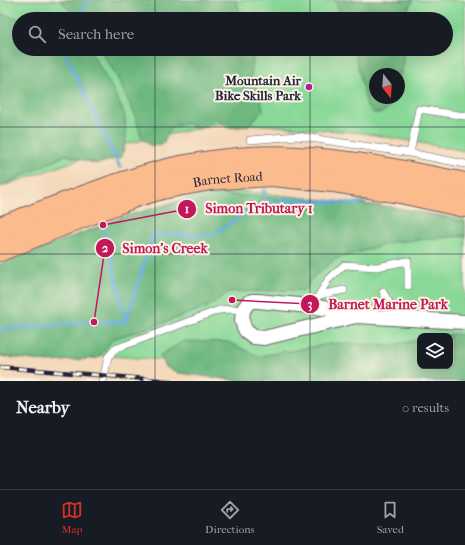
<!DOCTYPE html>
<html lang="en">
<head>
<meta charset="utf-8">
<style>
	:root { --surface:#171b24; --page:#20242c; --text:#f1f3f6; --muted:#9ea1a6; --line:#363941; --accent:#d93025 }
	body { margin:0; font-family:"IM FELL French Canon",serif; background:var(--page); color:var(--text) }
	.controls { position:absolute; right:12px; bottom:12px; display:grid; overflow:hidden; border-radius:8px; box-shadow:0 4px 16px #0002 }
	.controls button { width:36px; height:36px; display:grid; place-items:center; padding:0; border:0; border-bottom:1px solid var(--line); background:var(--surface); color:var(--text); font:20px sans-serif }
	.compass { position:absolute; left:369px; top:68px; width:36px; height:36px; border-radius:50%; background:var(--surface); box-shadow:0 4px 16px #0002; rotate:163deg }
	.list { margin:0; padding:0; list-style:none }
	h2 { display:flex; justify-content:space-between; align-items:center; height:52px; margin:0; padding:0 16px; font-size:17px }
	h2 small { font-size:13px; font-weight:400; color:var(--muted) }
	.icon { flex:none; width:22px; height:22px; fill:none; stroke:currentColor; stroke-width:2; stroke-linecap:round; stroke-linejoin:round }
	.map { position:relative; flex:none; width:465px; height:381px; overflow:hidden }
	.search { position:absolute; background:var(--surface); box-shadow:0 4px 16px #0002; left:12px; right:12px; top:12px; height:44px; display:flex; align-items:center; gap:10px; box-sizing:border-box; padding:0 14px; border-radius:22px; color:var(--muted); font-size:15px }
	.sheet { height:108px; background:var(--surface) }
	nav { display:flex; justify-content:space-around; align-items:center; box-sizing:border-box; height:56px; border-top:1px solid var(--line); background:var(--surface); font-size:11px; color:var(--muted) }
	nav a { display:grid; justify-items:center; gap:2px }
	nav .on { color:var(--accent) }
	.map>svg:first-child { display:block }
</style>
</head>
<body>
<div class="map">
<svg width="465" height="381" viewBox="0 0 465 381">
	<rect width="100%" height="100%" fill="#fcf5e5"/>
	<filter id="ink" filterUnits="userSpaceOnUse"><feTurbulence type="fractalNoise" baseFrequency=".025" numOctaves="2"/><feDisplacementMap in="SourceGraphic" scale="8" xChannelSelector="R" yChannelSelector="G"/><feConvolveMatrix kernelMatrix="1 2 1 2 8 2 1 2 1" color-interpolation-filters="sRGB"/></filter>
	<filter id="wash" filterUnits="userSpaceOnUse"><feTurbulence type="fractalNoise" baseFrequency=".012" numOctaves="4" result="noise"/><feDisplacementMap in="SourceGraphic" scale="16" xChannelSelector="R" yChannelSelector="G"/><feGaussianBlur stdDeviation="0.9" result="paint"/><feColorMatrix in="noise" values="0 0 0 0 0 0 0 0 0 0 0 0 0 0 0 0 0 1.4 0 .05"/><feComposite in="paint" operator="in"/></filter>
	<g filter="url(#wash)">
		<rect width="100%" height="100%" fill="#f4d9bb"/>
		<path fill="#89d898" stroke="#567d6a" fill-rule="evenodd" d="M0 0H465V151L364 133 227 122 121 145 0 187ZM19 19H446V49H19ZM375 74H399V98H375Z
			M229 190 365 204 465 219V381H424L0 347 103 225ZM420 336H450V366H420Z"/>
		<path fill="#6eb880" stroke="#486d5e" d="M60 0H236L243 19H77Z
			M334 0H413L406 13V19H344Z
			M0 14 23 19H19V49H89L111 86 125 115 126 139 122 157 97 164 66 155 1 186 0 185Z
			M100 49H254L251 78 260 95 263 110 248 126 228 128 215 118 209 126 198 129 186 123 171 128 163 144 151 146 142 138 134 113 116 75Z
			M354 49H404L403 63 399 80V74H375V98H394L391 105 382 113H373L367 106Z
			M207 193 394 207 465 222V236L394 242 336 259 310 280 306 290 229 292 207 307 166 322 113 339 98 358 49 362 0 356V264L126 216Z
			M452 334 465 335V381H241L179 373 166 367 160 355 184 341 228 342 258 356 336 343 392 345 420 340V366H450V336H440Z"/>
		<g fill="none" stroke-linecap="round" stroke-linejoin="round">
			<path stroke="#62aad9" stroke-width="3.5" d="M77 17 87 2V0
				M63 49 120 167
				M264 190V205
				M103 225 126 320
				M126 322 153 235H213L246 212 283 199 354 204 367 200
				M0 329 94 322H126"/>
		</g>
	</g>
	<g filter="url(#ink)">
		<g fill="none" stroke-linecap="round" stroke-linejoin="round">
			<defs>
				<path id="lane" d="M250 140 297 136 410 153 465 164
					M410 153 419 109 465 116
					M383 292 399 319
					M319 295 328 280 344 265 377 267 408 261V286
					M318 297 319 295 344 290
					M103 381 108 357 115 349 219 310 232 309 243 310"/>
				<path id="street" d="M356 316 264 338 254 337 246 331 244 327 242 321 243 310 248 303 252 301H258L309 306 338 310 356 316 465 322"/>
				<g id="primary">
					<path d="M0 228C36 214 72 201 108 188 132 180 156 172 180 167 218 160 259 155 298 158 354 161 410 173 465 184"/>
					<path id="s1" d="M0 250 76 219 135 196 162 188 210 179 237 177 272 175 333 181 405 193 465 206"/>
				</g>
			</defs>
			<use href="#lane" stroke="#6c6268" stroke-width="8"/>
			<use href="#street" stroke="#6c6268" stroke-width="16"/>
			<use href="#primary" stroke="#6c6268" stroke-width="24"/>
			<use href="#lane" stroke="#fff" stroke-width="7"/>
			<use href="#street" stroke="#fff" stroke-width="14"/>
			<use href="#primary" stroke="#fbbb8d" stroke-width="22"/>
			<defs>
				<path id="rail" d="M0 367 170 381"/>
			</defs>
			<use href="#rail" stroke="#22223b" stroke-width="4.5"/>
			<use href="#rail" stroke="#fcf5e5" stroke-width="3" stroke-dasharray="9" stroke-linecap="butt"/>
		</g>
	</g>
	<path fill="none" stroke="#22223b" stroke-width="1" stroke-opacity="0.55" d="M155 0V19M310 0V19M155 49V381M310 49V381M0 127H465M0 254H465"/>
	<circle fill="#b5179e" stroke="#fcf5e5" stroke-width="1.5" cx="309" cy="87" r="4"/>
	<g text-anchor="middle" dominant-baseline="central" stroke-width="4" stroke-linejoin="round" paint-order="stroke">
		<g font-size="13" font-weight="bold" fill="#22223b" stroke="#fcf5e5" text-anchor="end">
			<text x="301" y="80">Mountain Air<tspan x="301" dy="15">Bike Skills Park</tspan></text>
		</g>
		<g font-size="13" fill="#22223b" stroke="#fcf5e5">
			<text stroke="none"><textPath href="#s1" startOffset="240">Barnet Road</textPath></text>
		</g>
	</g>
	<path fill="none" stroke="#c2185b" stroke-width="1.5" d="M103 225L187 209M94 322L105 248M232 300L310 304"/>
	<g fill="#c2185b" stroke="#fcf5e5" stroke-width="1.5">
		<circle cx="103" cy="225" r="4"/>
		<circle cx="94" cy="322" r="4"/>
		<circle cx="232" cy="300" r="4"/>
		<circle cx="187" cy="209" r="10"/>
		<circle cx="105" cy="248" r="10"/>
		<circle cx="310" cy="304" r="10"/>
	</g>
	<g font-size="12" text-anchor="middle" font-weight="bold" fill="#fff">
		<text x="187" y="213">1</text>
		<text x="105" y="252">2</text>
		<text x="310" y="308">3</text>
	</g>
	<g font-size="14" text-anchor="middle" font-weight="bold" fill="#c2185b" stroke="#fcf5e5" stroke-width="4" stroke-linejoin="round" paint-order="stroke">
		<text x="259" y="213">Simon Tributary 1</text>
		<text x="165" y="253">Simon's Creek</text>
		<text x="388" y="309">Barnet Marine Park</text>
	</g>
</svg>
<div class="controls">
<button><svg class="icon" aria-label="layers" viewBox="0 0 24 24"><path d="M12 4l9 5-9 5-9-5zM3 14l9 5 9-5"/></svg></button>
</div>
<svg class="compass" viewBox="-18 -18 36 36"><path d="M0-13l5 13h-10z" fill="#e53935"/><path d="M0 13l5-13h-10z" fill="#9ea1a6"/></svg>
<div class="search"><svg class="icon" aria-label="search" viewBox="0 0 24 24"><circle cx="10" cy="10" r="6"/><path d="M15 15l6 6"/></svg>Search here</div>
</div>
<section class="sheet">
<h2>Nearby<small>0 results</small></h2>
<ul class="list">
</ul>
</section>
<nav>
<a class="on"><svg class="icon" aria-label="map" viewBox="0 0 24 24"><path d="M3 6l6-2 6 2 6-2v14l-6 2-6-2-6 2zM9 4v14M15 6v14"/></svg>Map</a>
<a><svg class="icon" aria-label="directions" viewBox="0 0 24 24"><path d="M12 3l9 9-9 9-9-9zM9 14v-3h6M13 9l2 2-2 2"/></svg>Directions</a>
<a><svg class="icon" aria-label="saved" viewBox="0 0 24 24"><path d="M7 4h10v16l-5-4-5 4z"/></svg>Saved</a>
</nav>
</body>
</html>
